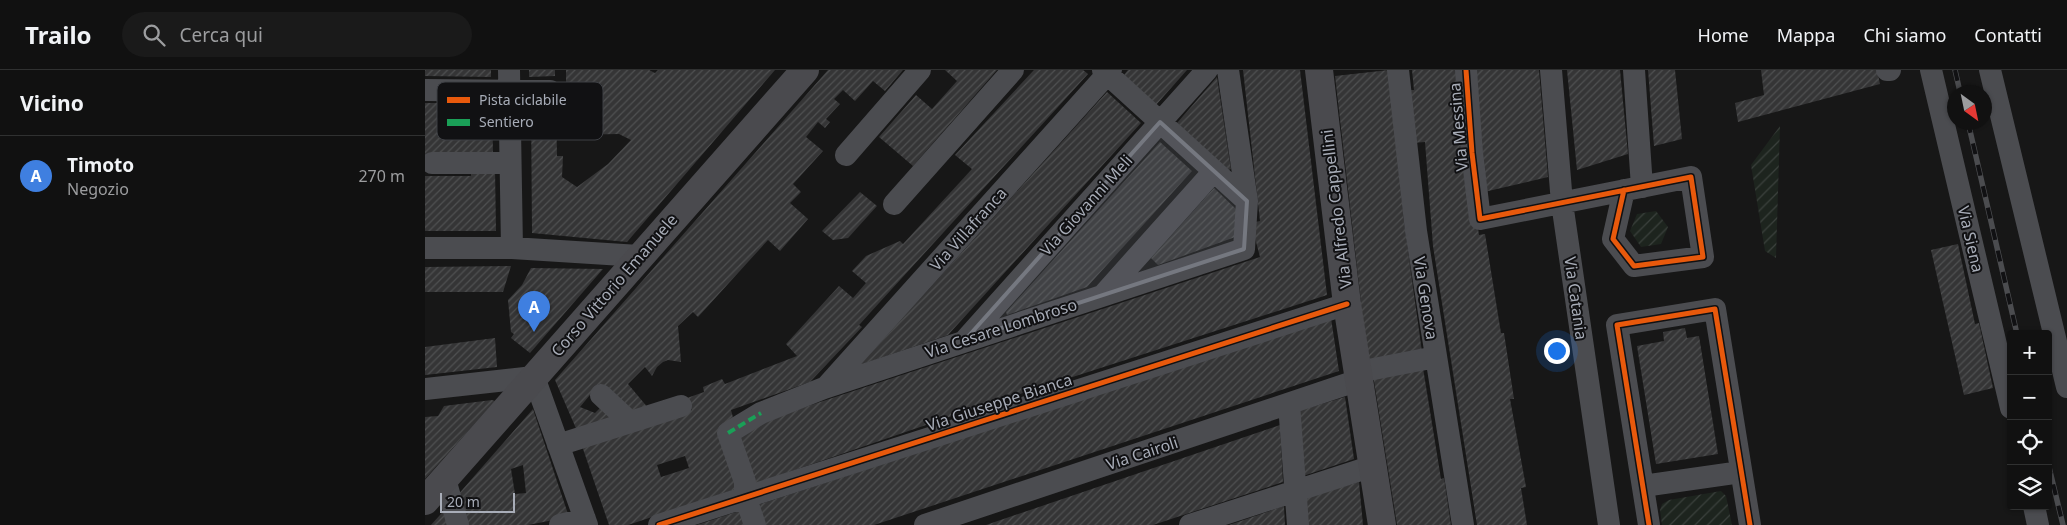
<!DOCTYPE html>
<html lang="it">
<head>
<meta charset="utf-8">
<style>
	:root { --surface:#111; --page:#1a1a1a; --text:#f1f3f6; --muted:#9c9d9f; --line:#303131; --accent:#757880 }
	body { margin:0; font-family:"Noto Sans",sans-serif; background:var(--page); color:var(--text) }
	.controls { position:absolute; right:15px; bottom:15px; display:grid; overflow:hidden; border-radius:5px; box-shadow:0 1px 4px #0004 }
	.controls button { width:45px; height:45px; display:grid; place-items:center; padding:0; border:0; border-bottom:1px solid var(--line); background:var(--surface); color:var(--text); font:25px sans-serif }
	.compass { position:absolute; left:1522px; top:15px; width:45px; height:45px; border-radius:50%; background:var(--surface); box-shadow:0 1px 4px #0004; rotate:147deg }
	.scale { position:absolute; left:15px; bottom:12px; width:75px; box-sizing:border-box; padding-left:5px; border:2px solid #a8adb8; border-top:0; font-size:14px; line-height:18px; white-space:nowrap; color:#a8adb8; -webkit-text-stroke:4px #111113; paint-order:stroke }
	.you { position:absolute; left:1131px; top:280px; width:18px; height:18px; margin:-12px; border:4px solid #fff; border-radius:50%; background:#1a73e8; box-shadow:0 0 0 8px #1a73e833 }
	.badge { display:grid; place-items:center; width:32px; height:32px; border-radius:50%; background:var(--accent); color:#fff; font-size:16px; font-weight:700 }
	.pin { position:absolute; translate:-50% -41px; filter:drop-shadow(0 1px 2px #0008) }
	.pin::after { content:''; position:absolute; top:26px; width:18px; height:15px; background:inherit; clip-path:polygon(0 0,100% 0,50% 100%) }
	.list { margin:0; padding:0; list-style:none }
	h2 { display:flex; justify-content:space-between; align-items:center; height:65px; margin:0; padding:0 20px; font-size:21px }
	h2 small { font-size:16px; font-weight:400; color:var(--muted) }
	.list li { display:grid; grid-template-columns:32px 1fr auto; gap:15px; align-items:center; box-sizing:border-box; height:80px; padding:0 20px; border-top:1px solid var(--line) }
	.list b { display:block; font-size:19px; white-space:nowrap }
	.list p { margin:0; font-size:16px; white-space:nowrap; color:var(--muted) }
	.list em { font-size:16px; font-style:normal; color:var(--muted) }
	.icon { flex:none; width:28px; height:28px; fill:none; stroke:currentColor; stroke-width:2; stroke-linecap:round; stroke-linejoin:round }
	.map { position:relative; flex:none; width:1642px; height:455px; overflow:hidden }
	header { display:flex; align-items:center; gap:30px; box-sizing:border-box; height:70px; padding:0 25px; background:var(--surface); border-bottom:1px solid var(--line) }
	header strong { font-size:24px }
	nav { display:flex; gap:28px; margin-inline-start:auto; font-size:18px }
	.search { width:350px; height:45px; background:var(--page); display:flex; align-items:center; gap:12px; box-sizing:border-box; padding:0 18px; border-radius:28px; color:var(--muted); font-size:19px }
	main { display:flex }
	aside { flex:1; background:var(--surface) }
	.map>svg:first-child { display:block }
</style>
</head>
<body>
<header>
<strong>Trailo</strong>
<div class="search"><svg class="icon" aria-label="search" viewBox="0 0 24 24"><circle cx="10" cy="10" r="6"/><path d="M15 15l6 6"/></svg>Cerca qui</div>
<nav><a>Home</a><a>Mappa</a><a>Chi siamo</a><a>Contatti</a></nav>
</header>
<main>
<aside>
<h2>Vicino<small></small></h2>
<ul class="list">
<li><span class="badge" style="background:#3f7fe0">A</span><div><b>Timoto</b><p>Negozio</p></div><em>270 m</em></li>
</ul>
</aside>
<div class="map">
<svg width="1642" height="455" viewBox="0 0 1642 455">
	<defs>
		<pattern id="garden-furrows" width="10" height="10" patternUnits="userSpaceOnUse" patternTransform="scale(1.25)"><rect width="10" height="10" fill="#1d241e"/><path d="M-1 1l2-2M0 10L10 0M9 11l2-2" fill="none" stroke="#3b413d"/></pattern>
		<pattern id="building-hatch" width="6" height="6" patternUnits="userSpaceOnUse" patternTransform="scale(1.25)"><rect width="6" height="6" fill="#353536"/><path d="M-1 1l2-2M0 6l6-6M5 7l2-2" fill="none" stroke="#4f5051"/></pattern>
	</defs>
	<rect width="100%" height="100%" fill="#171717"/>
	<path fill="url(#garden-furrows)" d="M1355 56 1351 188 1340 181 1326 95Z
		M1231 141 1243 157 1236 174 1216 177 1205 161 1212 144Z
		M1296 421 1301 426 1307 455H1237L1235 440 1237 434 1244 430Z"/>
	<path fill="url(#building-hatch)" fill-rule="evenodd" d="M0 0H66V7L0 6Z
		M104 0H130V6L104 7Z
		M141 0H224L230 3 233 0H350L202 172 107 163 106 33H131L132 86H138L137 107 152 117 183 94 206 70 194 64 141 65Z
		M403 0H478L460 21 448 11 430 31 418 20 409 29 415 34 401 49 405 52 400 58 393 52 381 67 398 81 368 114 376 122 365 133 383 149 355 181 343 170 273 247 268 242 253 256 256 292 243 290 238 292 232 297 227 306 220 297 203 314 224 339 207 344 174 314 155 337 170 343 178 335 193 349 153 363 130 310Z
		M520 0H572L488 96 454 67 491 25 507 39 532 11Z
		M609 0H658L663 4 434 255 437 257 385 312 306 340 310 355 314 418 203 455H184L157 376 267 340 262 328 279 322 278 317 297 309 300 314 372 286 361 274 414 216 428 228 441 213 427 201 441 186 475 171 478 174 547 99 530 85ZM260 386 264 398 236 407 232 395Z
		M703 0H762L731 35 699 5Z
		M818 0H875L902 225 536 343 329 414 310 364 380 337 835 187 826 153 835 151Z
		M964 0 979 152 997 282 944 292 933 232H936L910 6Z
		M987 0H1034L1043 91 1054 165 1060 164 1076 263H1079L1089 329H1085L1101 417 1096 418 1102 455H1052L1008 176 1000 72 988 73 983 20H989Z
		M1049 0H1114L1123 107 1059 122Z
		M1142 0H1195L1203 84 1152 100Z
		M1223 0H1250L1257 69 1229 76Z
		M1336 0H1452L1455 14 1313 52 1310 33 1339 25Z
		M792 7 806 99 802 101 752 53Z
		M682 22 716 53 523 265 435 295Z
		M0 33H67L68 84 0 86Z
		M735 72 767 101 662 217 582 245 581 242Z
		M47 99H70L71 161H0V106H46Z
		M789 118 811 139 813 166 733 195 726 188Z
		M435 122 452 136 423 168 408 170 397 161Z
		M1533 174 1550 254 1554 253 1568 318 1539 325 1506 180Z
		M86 196 78 222H0V197Z
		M106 198 178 199 105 283 86 268 89 264 86 262 83 230 97 215Z
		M906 248 914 301 449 455H336L329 436Z
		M1260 258 1262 268 1274 266 1293 384 1231 394 1212 276 1239 271 1238 262Z
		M70 268 72 297 0 305V277Z
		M998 298 1016 409 1019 408 1026 455H972L948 305Z
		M920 327 929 389 878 406 873 341Z
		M67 330 70 331 0 409V347L13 346 19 336Z
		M108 339 144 447 103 455H38L31 427ZM98 395 101 423 90 424 86 399Z
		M855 355 858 412 728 455H561Z
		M934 412 938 455H882L880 428Z
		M23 436 28 455H6Z
		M859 436 860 455H804Z
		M320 439 325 455H272Z"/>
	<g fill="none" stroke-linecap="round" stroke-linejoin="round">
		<path stroke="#4b4c50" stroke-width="22" d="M84 0 87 178
			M678 0 822 131
			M973 0 991 161 1038 455
			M1041 0 1047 83 1055 149 1266 107 1278 187 1209 196 1188 169 1199 120
			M1126 0 1137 133 1184 455
			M1209 0 1217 117
			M1462 0H1465
			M1506 0 1586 338
			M1565 0 1642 317
			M0 20 125 21
			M421 85 495 0
			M7 93H85
			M469 134 588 0
			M0 178H87L214 186
			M679 224 789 101
			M541 269 782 0
			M933 302 1011 287
			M401 317 686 0
			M0 319 109 307 162 455
			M176 325 205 352
			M864 334 873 455
			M133 375 256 336
			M20 409 33 455
			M1218 416 1316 402
			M1609 436 1613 455
			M135 455 160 449
			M234 455 922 234
			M330 455 320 426V412L303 363 336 343 399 318 819 179 822 131 803 0
			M500 455 934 310
			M765 455 948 396
			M1224 455 1192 255 1290 239 1325 455"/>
		<path stroke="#4a4a4e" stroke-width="28" d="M894 0 922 234 957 455
			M0 431 380 0"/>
		<defs>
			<path id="rail" d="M1530 0 1535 22
				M1543 52 1592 264
				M1623 393 1638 455"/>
		</defs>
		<use href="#rail" stroke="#4b4c4f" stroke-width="5.5"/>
		<use href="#rail" stroke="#111113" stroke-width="4" stroke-dasharray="11" stroke-linecap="butt"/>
		<path stroke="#1a9f57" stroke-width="4" stroke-dasharray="8 4" stroke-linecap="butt" d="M303 363 336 343"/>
		<defs>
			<path id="cycleway" d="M1041 0 1047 83 1055 149 1266 107 1278 187 1209 196 1188 169 1199 120
				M234 455 922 234
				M1224 455 1192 255 1290 239 1325 455"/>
		</defs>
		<use href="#cycleway" stroke="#111113" stroke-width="8"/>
		<use href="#cycleway" stroke="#e8590c" stroke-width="5"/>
	</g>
	<path fill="#757880" fill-opacity="0.2" stroke="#757880" stroke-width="4" stroke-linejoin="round" d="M735 52 822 131 819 179 540 270Z"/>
	<g text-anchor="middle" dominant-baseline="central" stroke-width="4" stroke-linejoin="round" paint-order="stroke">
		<g font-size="16" fill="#a8adb8" stroke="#111113">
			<text transform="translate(1033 57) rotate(-95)">Via Messina</text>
			<text transform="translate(661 135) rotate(-48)">Via Giovanni Meli</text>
			<text transform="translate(911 139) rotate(-97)">Via Alfredo Cappellini</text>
			<text transform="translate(543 159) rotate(-48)">Via Villafranca</text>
			<text transform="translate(1546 169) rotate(77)">Via Siena</text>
			<text transform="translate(189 215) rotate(-49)">Corso Vittorio Emanuele</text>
			<text transform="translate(1001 228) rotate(81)">Via Genova</text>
			<text transform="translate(1151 228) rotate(82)">Via Catania</text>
			<text transform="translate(576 258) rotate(-18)">Via Cesare Lombroso</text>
			<text transform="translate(574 332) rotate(-18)">Via Giuseppe Bianca</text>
			<text transform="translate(717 383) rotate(-18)">Via Cairoli</text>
		</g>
	</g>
	<rect x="12" y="12" width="166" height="58" rx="8" fill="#111113" stroke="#3e4045" stroke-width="1"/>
	<rect x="22" y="27" width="23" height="6" fill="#e8590c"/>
	<rect x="22" y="49" width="23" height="7" fill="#1a9f57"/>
	<g font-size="14" fill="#a8adb8">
		<text x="54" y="35">Pista ciclabile</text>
		<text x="54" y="57">Sentiero</text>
	</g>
</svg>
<div class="controls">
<button>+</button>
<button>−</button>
<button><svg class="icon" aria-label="locate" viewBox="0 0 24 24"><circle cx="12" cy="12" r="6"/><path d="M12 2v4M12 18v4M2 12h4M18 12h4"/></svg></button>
<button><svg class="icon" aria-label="layers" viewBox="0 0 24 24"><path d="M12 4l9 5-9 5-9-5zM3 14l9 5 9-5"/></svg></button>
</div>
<svg class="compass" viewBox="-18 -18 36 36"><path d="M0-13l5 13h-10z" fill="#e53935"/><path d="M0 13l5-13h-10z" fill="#9c9d9f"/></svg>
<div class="scale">20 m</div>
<div class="you"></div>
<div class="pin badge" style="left:109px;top:262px;background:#3f7fe0">A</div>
</div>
</main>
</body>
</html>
